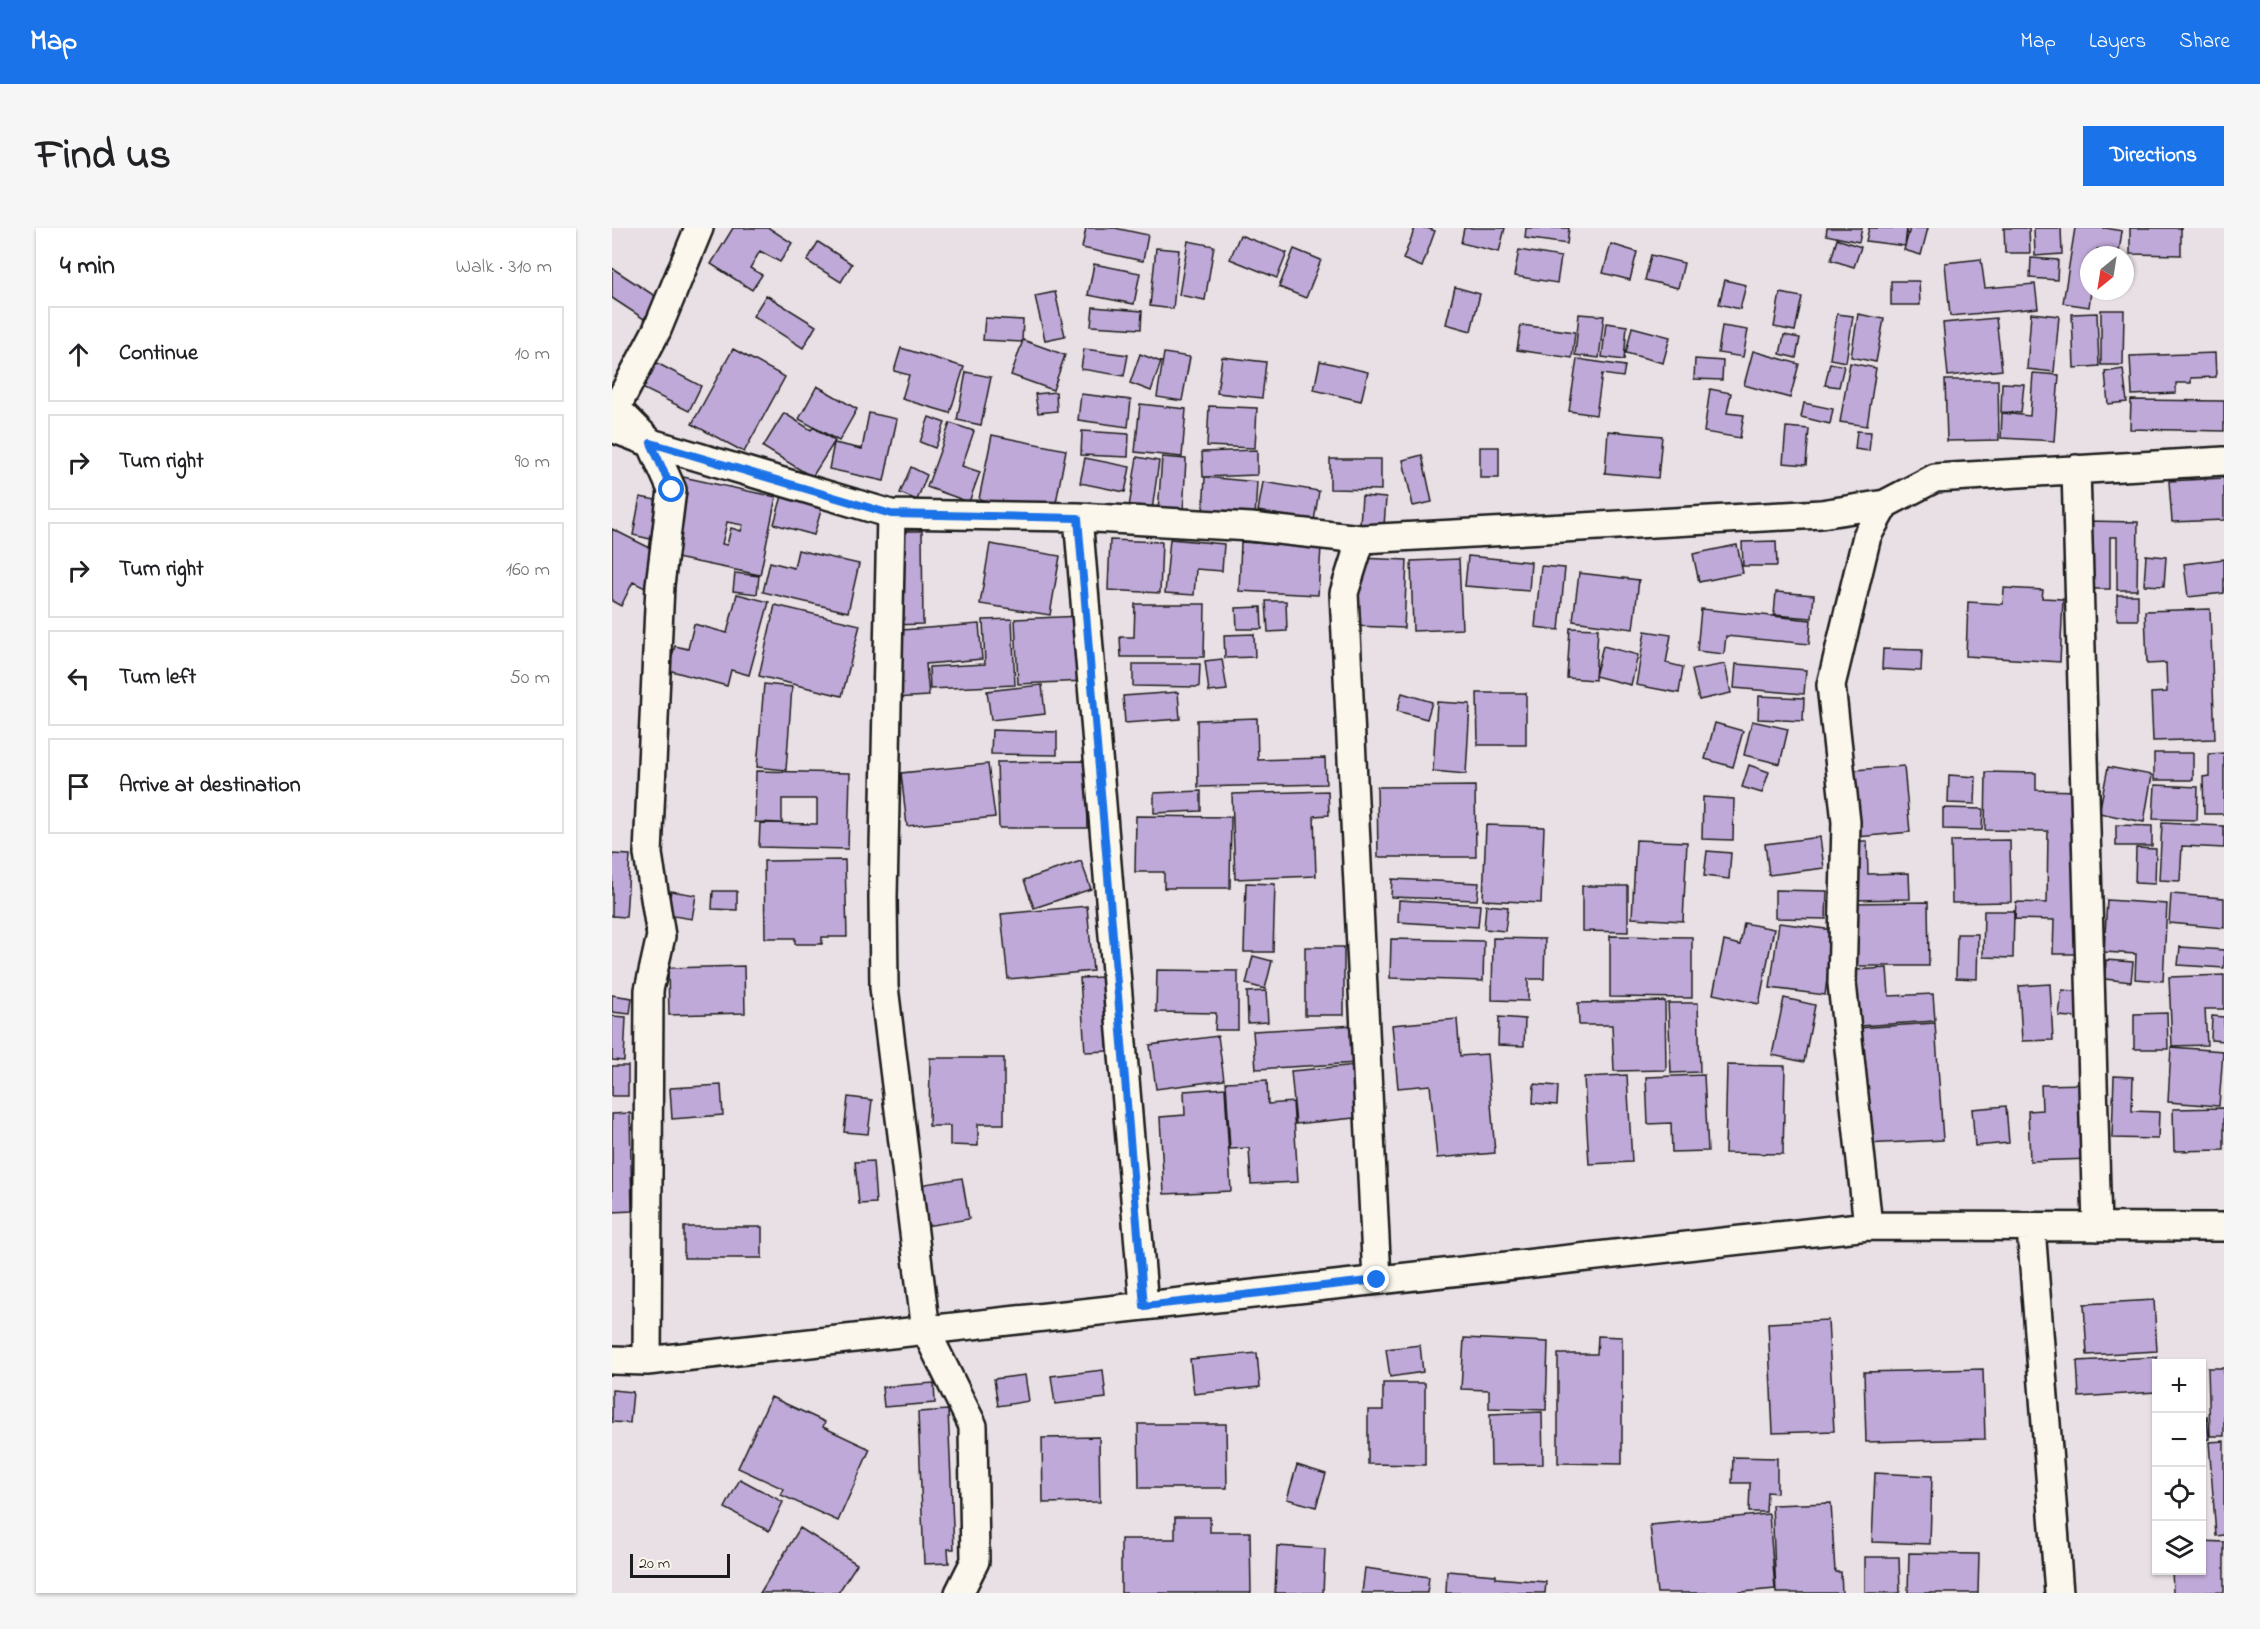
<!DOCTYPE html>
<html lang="en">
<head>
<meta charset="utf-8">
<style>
	:root { --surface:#fff; --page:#f6f6f6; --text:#202124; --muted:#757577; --line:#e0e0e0; --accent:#1a73e8 }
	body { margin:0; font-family:"Indie Flower",sans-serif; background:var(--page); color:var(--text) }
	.controls { position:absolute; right:18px; bottom:18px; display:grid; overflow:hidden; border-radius:0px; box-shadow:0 2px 4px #0004 }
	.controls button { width:54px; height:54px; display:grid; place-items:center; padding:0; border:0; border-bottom:2px solid var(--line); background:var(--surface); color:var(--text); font:30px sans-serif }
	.compass { position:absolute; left:1468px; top:18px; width:54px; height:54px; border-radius:50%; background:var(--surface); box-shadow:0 2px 4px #0004; rotate:210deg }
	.scale { position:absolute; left:18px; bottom:15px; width:100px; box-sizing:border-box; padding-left:6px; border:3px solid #1c1c1c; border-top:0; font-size:16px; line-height:21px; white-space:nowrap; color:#1c1c1c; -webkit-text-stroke:4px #fbf7ec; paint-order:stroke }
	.stop { position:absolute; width:18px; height:18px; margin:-14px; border:4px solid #1a73e8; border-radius:50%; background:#fff }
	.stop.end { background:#1a73e8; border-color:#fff; box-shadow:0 2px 6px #0008 }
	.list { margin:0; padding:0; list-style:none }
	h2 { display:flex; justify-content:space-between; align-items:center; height:78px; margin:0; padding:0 24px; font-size:26px }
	h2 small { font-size:20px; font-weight:400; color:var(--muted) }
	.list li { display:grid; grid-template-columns:39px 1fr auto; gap:18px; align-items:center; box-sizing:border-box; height:96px; margin:0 12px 12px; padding:0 12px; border:2px solid var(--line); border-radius:0px }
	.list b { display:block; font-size:22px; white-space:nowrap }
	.list em { font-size:20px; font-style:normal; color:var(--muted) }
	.icon { flex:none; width:33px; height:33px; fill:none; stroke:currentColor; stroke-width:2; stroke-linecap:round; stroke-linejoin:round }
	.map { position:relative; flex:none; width:1612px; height:1365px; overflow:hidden; border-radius:0px }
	header { display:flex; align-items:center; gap:36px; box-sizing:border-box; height:84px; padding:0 30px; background:var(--accent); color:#fff }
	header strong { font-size:28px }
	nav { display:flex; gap:33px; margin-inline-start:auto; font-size:21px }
	.intro { display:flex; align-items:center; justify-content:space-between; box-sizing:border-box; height:144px; padding:0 36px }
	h1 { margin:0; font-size:42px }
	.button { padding:15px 27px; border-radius:0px; background:var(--accent); color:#fff; font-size:21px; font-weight:700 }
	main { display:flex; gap:36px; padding:0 36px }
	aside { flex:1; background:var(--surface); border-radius:0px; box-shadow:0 2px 4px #0004 }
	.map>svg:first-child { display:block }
</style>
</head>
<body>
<header>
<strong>Map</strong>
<nav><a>Map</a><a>Layers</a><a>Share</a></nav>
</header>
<div class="intro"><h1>Find us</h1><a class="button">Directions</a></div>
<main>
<aside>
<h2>4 min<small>Walk · 310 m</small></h2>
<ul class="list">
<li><svg class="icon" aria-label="ahead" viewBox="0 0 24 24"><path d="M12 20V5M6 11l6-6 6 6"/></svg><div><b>Continue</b></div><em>10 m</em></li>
<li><svg class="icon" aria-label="right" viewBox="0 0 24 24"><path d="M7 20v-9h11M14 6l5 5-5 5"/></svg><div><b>Turn right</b></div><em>90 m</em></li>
<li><svg class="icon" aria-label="right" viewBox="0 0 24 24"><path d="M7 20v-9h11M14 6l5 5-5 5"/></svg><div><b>Turn right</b></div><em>160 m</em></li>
<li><svg class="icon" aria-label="left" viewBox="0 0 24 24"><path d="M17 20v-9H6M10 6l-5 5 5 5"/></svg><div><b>Turn left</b></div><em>50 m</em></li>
<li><svg class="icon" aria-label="arrive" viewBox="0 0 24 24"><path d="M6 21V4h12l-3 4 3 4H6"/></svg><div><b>Arrive at destination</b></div></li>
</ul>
</aside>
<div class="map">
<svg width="1612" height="1365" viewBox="0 0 1612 1365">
	<rect width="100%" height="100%" fill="#e9e0e6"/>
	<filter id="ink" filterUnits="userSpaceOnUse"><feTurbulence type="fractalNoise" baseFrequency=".0167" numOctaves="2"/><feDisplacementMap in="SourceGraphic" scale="12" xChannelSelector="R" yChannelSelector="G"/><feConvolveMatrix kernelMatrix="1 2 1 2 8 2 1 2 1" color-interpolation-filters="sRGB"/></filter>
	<g filter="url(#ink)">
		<path fill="#bfa9d8" stroke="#1c1c1c" stroke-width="1.5" fill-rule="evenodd" d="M121 0H157L180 15 168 34 148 23 138 40 150 47 140 62 99 36Z
			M474 0H503L536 7 531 33 470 20Z
			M803 0H815L823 3 810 39 791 31Z
			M852 0H893L887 24 849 15Z
			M914 0H957L955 16 913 10Z
			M1215 0H1250L1247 14 1214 7Z
			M1257 0H1295L1293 18 1254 13Z
			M1298 0H1316L1309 27 1292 22Z
			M1392 0H1417L1418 25H1393Z
			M1422 0H1449L1450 26 1423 28Z
			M1463 0H1494L1510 3 1507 24 1485 21 1484 27H1477V63H1479L1477 79 1451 75Z
			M1518 0H1569V27L1518 26Z
			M628 7 675 25 665 50 618 31Z
			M1225 11 1249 19 1242 39 1219 32Z
			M576 13 602 18 593 72 567 67Z
			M206 14 240 36 229 54 195 33Z
			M999 16 1025 24 1018 52 991 45Z
			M544 20 567 22 561 81 538 78Z
			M682 21 709 32 694 70 667 59Z
			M907 22 949 29 945 55 902 48Z
			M1039 27 1072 35 1066 60 1033 52Z
			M1419 30 1446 32 1445 52 1418 50Z
			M1369 31 1373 60 1423 56 1426 80 1338 88 1333 35Z
			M482 36 528 45 522 76 476 67Z
			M0 40 46 70 32 91 0 70Z
			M1113 52 1134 57 1128 81 1107 76Z
			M1279 53H1307L1308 77H1279Z
			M843 59 868 66 859 103 834 96Z
			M1486 63H1509V67L1486 66Z
			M443 64 453 108 433 112 423 68Z
			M1168 65 1190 69 1183 103 1162 99Z
			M154 67 204 98 191 120 141 88Z
			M481 79 530 83 529 101 479 98Z
			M1489 82H1512L1511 137H1489Z
			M1419 85 1447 88 1442 144 1415 141Z
			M1485 85 1487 138 1462 140 1460 86Z
			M967 86 992 88 987 130 963 127Z
			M1225 86 1241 88 1234 134 1218 131Z
			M1246 86 1272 91 1264 134 1239 129Z
			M373 90 411 92 410 114 371 112Z
			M1384 90 1390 142 1336 148 1331 95Z
			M994 95 1015 98 1012 132 990 129Z
			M909 97 963 104 960 130 905 122Z
			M1110 98 1136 102 1131 129 1106 125Z
			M1020 99 1058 109 1051 135 1014 125Z
			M1172 107 1188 110 1184 130 1168 126Z
			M411 112 453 127 441 162 399 147Z
			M289 120 352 139 338 185 290 171 297 147 282 143Z
			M121 121 173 149 132 224 80 196Z
			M472 121 516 127 512 148 469 141Z
			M1141 123 1187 136 1178 170 1132 157Z
			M552 125 578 129 570 173 545 169Z
			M1603 125 1604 149 1579 150V155H1564V165L1520 167 1518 128Z
			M528 126 549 134 539 163 518 155Z
			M610 129 654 134 650 170 605 165Z
			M965 131 1013 138 1011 149 990 146 984 187 957 183Z
			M1083 131 1111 133 1110 152 1082 151Z
			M41 133 89 158 77 183 28 159Z
			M708 133 756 144 749 173 702 162Z
			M1218 135 1232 138 1227 159 1213 157Z
			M1238 135 1264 140 1255 198 1228 194Z
			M1511 141 1515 174 1496 176 1493 144Z
			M354 144 379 149 369 197 345 192Z
			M1421 145 1447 147 1442 213 1389 210 1390 185 1418 188Z
			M1333 152H1386L1387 212 1335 213Z
			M1390 155 1412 156 1409 185 1389 184Z
			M205 158 245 181 227 213 187 191Z
			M1098 161 1119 165 1115 185 1132 187 1128 210 1092 204Z
			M444 164 445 183 426 185 423 166Z
			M469 166 519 172 516 199 466 192Z
			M1519 172 1612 173V203L1518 201Z
			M1192 175 1221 181 1218 196 1189 189Z
			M528 176 574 181 570 229 523 224Z
			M597 178 645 180 643 220 595 218Z
			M172 185 199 202 201 199 223 213 200 249 151 219Z
			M257 185 285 191 272 253 217 241 222 215 250 221Z
			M317 189 333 195 323 220 308 214Z
			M338 195 362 203 350 238 368 244 357 274 315 259Z
			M1174 199 1197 201 1194 237 1171 235Z
			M470 203 517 206 516 229 469 227Z
			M996 203 1050 208 1046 250 993 245Z
			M1245 203 1259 204 1257 223 1243 221Z
			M380 207 454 222 442 285 367 271Z
			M868 219H887V250H868Z
			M645 222V247L591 249 590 224Z
			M810 227 820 274 801 278 791 232Z
			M525 229 547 233 540 282 517 279Z
			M550 229 574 231 571 285 546 283Z
			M473 230 518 239 513 264 468 255Z
			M718 231H769V262L718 261Z
			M299 239 315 247 305 272 288 265Z
			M71 249 164 269 148 347 55 328ZM115 294 131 297 129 303 119 300 115 317 110 316Z
			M593 249 645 254 643 289 591 284Z
			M1612 250V292L1560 294 1557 253Z
			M651 254 707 263 702 293 646 283Z
			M170 268 210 279 202 307 162 296Z
			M750 268 774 270 772 298 748 296Z
			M28 269 55 274 47 313 21 307Z
			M1474 293 1526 294 1525 362H1505V309H1498V361H1473Z
			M0 301 44 323 37 362 21 354 9 378 0 373Z
			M279 303H310L311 396 280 397Z
			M558 311 612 316 610 343 584 341 582 367 553 365Z
			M498 312 550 314 548 365 496 362Z
			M1164 313 1165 338H1131L1130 314Z
			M629 314 709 319 706 367 627 363Z
			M378 316 448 328 438 387 368 376Z
			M1125 317 1131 345 1087 354 1081 326Z
			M186 322 247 336 236 384 151 364 158 334 182 340Z
			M1534 327 1554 329 1552 358 1532 357Z
			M856 328 919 334 917 363 853 358Z
			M746 330 795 332 792 400 744 398Z
			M847 331 850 401 801 403 799 333Z
			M1612 331V365L1576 369 1572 336Z
			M929 338 953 340 947 402 923 399Z
			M123 345 147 348 145 366 121 363Z
			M967 345 1027 352 1021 401 961 393Z
			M1392 360 1431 362 1430 370 1451 371 1448 434 1354 428 1356 374 1391 376Z
			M1164 364 1202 367 1200 390 1162 387Z
			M125 366 157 374 137 447 119 442 115 458 56 442 63 418 76 421 82 396 115 405Z
			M1505 367H1526V392H1505Z
			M654 373H674L675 403 656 404Z
			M523 376H593L592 429H509L508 409H522Z
			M163 377 248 397 230 468 147 448Z
			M649 379 650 401H625L624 380Z
			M1089 381 1199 392 1197 416 1114 408 1112 426 1085 423Z
			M1598 381 1603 511 1541 513 1539 465 1555 464 1554 435 1535 436 1533 383Z
			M470 388 473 453 406 456 403 391Z
			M400 391 403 457 318 461 317 439 373 436 371 392Z
			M367 396 370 431 314 436 317 468 282 470 277 403Z
			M958 400 986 401 983 452 955 450Z
			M1033 403 1059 407 1054 435 1071 439 1067 465 1024 457Z
			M642 406 643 429 613 430 612 407Z
			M991 418 1026 427 1019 457 983 448Z
			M1271 421 1310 422 1309 443 1270 441Z
			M610 431 615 462 597 464 593 433Z
			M521 436H588L587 459 521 458Z
			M1113 436 1119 465 1087 472 1080 442Z
			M1124 436 1194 442 1192 466 1122 460Z
			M152 456 180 459 174 542 145 539Z
			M430 457 433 486 379 492 375 463Z
			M566 464 568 491 513 495 511 468Z
			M790 465 820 474 815 491 785 483Z
			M865 465H914V517H866Z
			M1147 468 1192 470 1191 493 1146 491Z
			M825 474 858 476 854 546 821 543Z
			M645 490 646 532 713 530 714 556 586 559 585 492Z
			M1140 493 1176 501 1168 536 1132 527Z
			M1103 495 1131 503 1121 539 1093 531Z
			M380 502 445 504V527L379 526Z
			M1542 525H1581V552H1542Z
			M1612 525V586H1592L1591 549 1597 548V526Z
			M475 533 476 600H387L385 534Z
			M376 536 383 589 295 598 289 545Z
			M1137 537 1157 544 1150 565 1130 559Z
			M1292 538 1298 604 1235 610 1230 543Z
			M1496 539 1540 547 1532 594 1487 585Z
			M144 543 238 545 236 621 147 619 148 595 205 596V571H170V595L143 594Z
			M1374 544 1424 545V562L1469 563 1466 726H1441L1442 692 1403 691 1404 674 1435 675 1436 603 1373 602Z
			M1337 547 1364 549 1363 576 1336 575Z
			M1543 557 1586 559 1585 592 1541 591Z
			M863 558 864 629H766L765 559Z
			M589 563V583L542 585V565Z
			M716 563 717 587 702 588 704 648 623 651 620 566Z
			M1091 569 1122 571 1121 612 1090 611Z
			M1331 580 1371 581 1370 602 1331 601Z
			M524 588 619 589 618 660H552V644H523Z
			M1550 595 1612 598V620L1570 618 1568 653 1547 652Z
			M874 597 932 599 929 675 871 672Z
			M1504 597 1540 598V618H1504Z
			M1208 609 1212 640 1157 647 1153 616Z
			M1024 612 1075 614 1071 693 1020 690Z
			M1398 612 1399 674 1340 675 1339 613Z
			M1240 613H1255L1256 646 1297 645 1298 671 1241 672Z
			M1524 620 1544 621 1543 656 1523 655Z
			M1095 623 1119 625 1117 651 1092 648Z
			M0 626 18 627 14 689 0 688Z
			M233 632 235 709H210V716H183V710H153L152 633Z
			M469 633 479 661 422 680 412 652Z
			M780 651 867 655 865 672 779 669Z
			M634 655 663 656 661 724H632Z
			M970 658H1016V704L970 703Z
			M1163 662 1215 663 1214 691 1163 690Z
			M59 663 84 667 80 691 55 687Z
			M101 663H125V682L100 681Z
			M1559 666 1612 670V700L1557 695Z
			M787 672 868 677 866 699 786 694Z
			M1495 672 1555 676 1551 753 1523 751 1524 726 1492 724Z
			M1316 674 1317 738H1243L1242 675Z
			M874 677 896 679 893 703 872 701Z
			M475 678 481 743 396 751 389 686Z
			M1372 683H1402L1401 730 1371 729Z
			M1132 695 1162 701 1147 776 1101 766 1112 713 1128 717Z
			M1167 695 1221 702 1213 767 1158 760Z
			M1345 706H1366L1365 751 1344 750Z
			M998 708 1080 709V770L998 769Z
			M881 710 933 711 932 751H916V773L880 772Z
			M779 711 872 713 871 753 778 750Z
			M693 719H732V787H693Z
			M1568 719 1612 722V740L1566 737Z
			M641 728 660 733 653 761 634 756Z
			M1494 732 1521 734 1519 754 1493 751Z
			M132 738 133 785 57 787 56 740Z
			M1275 740 1277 768 1321 766 1323 793 1247 798 1243 742Z
			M545 742 626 743V802H603L604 785 544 784Z
			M1612 747V781H1593L1595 817 1560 818 1557 749Z
			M491 749 496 823 473 824 468 750Z
			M1438 756 1441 812 1410 813 1407 758Z
			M1450 762 1472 764 1469 790 1447 788Z
			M654 763 656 794 636 795 635 764Z
			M0 767 20 770 18 786 0 784Z
			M1172 770 1203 777 1192 834 1160 827Z
			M1053 773 1054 842 1002 843 1000 797H967L966 775Z
			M1056 775H1086L1088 844 1059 845Z
			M1555 785 1556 821H1522V786Z
			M0 788 14 789 12 833 0 832Z
			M1600 788 1612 789V813L1599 812Z
			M887 789 913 791 912 818 886 817Z
			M845 791 848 828 875 826 883 925 825 930 818 857 786 860 780 797Z
			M1323 795 1331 912 1253 916 1245 800Z
			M743 797 746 835 644 841 641 803Z
			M606 808 612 852 544 861 538 817Z
			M1559 819 1611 823 1607 878 1556 874Z
			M318 830H392V896H366V918L338 917V898H317Z
			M746 837 752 889 684 896 679 843Z
			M1115 837 1173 838 1171 926 1113 925Z
			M0 838H16V868H0Z
			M1015 847 1020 934 977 936 972 849Z
			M1092 847 1096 923 1060 924 1059 895 1036 896 1034 849Z
			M1502 848 1521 849 1520 883 1547 884 1546 911 1500 910Z
			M655 852 656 876 681 874 686 954 639 956 637 920 618 921 614 854Z
			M922 856 946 858 945 877 921 875Z
			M1476 856 1479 931 1418 933 1416 883 1430 882 1429 857Z
			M109 857 111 887 60 891 58 860Z
			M613 860 619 963 552 966 548 889 573 887 572 863Z
			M236 869 260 872 256 906 232 904Z
			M1394 878 1397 915 1363 918 1360 881Z
			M1612 880V922L1562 923 1561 881Z
			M18 885 20 983 0 984V886Z
			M261 933 264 975 247 976 243 934Z
			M350 950 357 991 314 998 307 957Z
			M72 999H150V1030H72Z
			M1542 1072 1545 1123 1475 1127 1472 1076Z
			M1216 1092 1222 1203 1161 1205 1156 1095Z
			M986 1108 1010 1109V1236L946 1235V1126H985Z
			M852 1110 936 1114 934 1182 877 1180V1162L849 1161Z
			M808 1117 811 1144 778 1149 774 1121Z
			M645 1125 648 1159 582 1166 578 1131Z
			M1545 1129 1544 1164 1467 1169 1465 1133Z
			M1596 1140H1612V1208H1598Z
			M1371 1141 1373 1211 1254 1214 1252 1144Z
			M491 1142 494 1170 443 1176 439 1148Z
			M413 1147 417 1173 386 1178 382 1151Z
			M322 1155 323 1175 272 1179 270 1159Z
			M771 1155H813V1237L756 1236V1182H771Z
			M0 1162 21 1164 18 1195 0 1194Z
			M159 1169 213 1194 211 1199 258 1221 226 1293 169 1267 172 1261 126 1240Z
			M336 1182 342 1321H336L337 1335 312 1336 306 1184Z
			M930 1184 931 1236 879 1237 878 1186Z
			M1595 1188 1597 1211 1590 1212V1189Z
			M526 1196H614L615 1260H527Z
			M487 1209 488 1274 431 1275 430 1210Z
			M1612 1213V1307L1604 1308 1597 1214Z
			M1121 1229 1165 1230V1265L1155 1264 1154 1284H1137L1138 1255H1120Z
			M685 1237 714 1246 704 1279 675 1271Z
			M1263 1245 1320 1248 1318 1316 1260 1314Z
			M128 1251 171 1274 157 1303 113 1280Z
			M1219 1275 1223 1344H1229L1230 1365H1164L1160 1277Z
			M1157 1286 1163 1361 1120 1365H1045L1038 1297Z
			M563 1289H598V1304H638L639 1365H509V1311H563Z
			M188 1300 245 1336 226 1365H148Z
			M1590 1313 1612 1314V1364L1561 1365 1560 1342H1590Z
			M665 1318 713 1321 711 1365H663Z
			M1297 1325 1367 1326 1366 1365H1296Z
			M1253 1329H1287L1288 1365H1253Z
			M753 1340 817 1349 815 1365H750Z
			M835 1343 884 1347V1350L934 1354 933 1365H834Z"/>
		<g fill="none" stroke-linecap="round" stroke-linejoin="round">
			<defs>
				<path id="minor" d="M0 200 39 215 279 286 466 289 639 299 749 311 1209 286 1273 276
					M1464 241 1485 999
					M279 286 271 669 272 759 314 1103 361 1198 363 1333 347 1365
					M466 289 532 1078
					M749 311 732 365 765 1052
					M1256 998 1230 755 1234 594 1219 457 1255 308 1273 276 1323 250 1612 233
					M1419 1000 1447 1365
					M0 1132 35 1133 1256 998 1612 999
					M35 1133 37 762 49 708 36 626 48 357 60 262 39 215 4 180 45 102 87 0"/>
			</defs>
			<use href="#minor" stroke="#1c1c1c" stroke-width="32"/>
			<use href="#minor" stroke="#fbf7ec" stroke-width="27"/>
		</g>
	</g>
	<g fill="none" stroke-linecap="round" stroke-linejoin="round" filter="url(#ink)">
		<path stroke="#1a73e8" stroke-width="8" d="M60 262 39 215 279 286 466 290 532 1078 765 1052"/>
	</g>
</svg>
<div class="controls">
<button>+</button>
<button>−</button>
<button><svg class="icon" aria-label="locate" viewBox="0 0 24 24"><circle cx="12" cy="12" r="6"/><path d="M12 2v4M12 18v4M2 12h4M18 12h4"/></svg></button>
<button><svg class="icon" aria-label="layers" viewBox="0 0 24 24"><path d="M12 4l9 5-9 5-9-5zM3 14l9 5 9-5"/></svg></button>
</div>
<svg class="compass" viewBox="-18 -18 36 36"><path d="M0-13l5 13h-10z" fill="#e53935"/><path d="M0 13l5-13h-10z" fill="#757577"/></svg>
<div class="scale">20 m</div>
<div class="stop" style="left:60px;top:262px"></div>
<div class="stop end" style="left:765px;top:1052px"></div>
</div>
</main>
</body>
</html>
